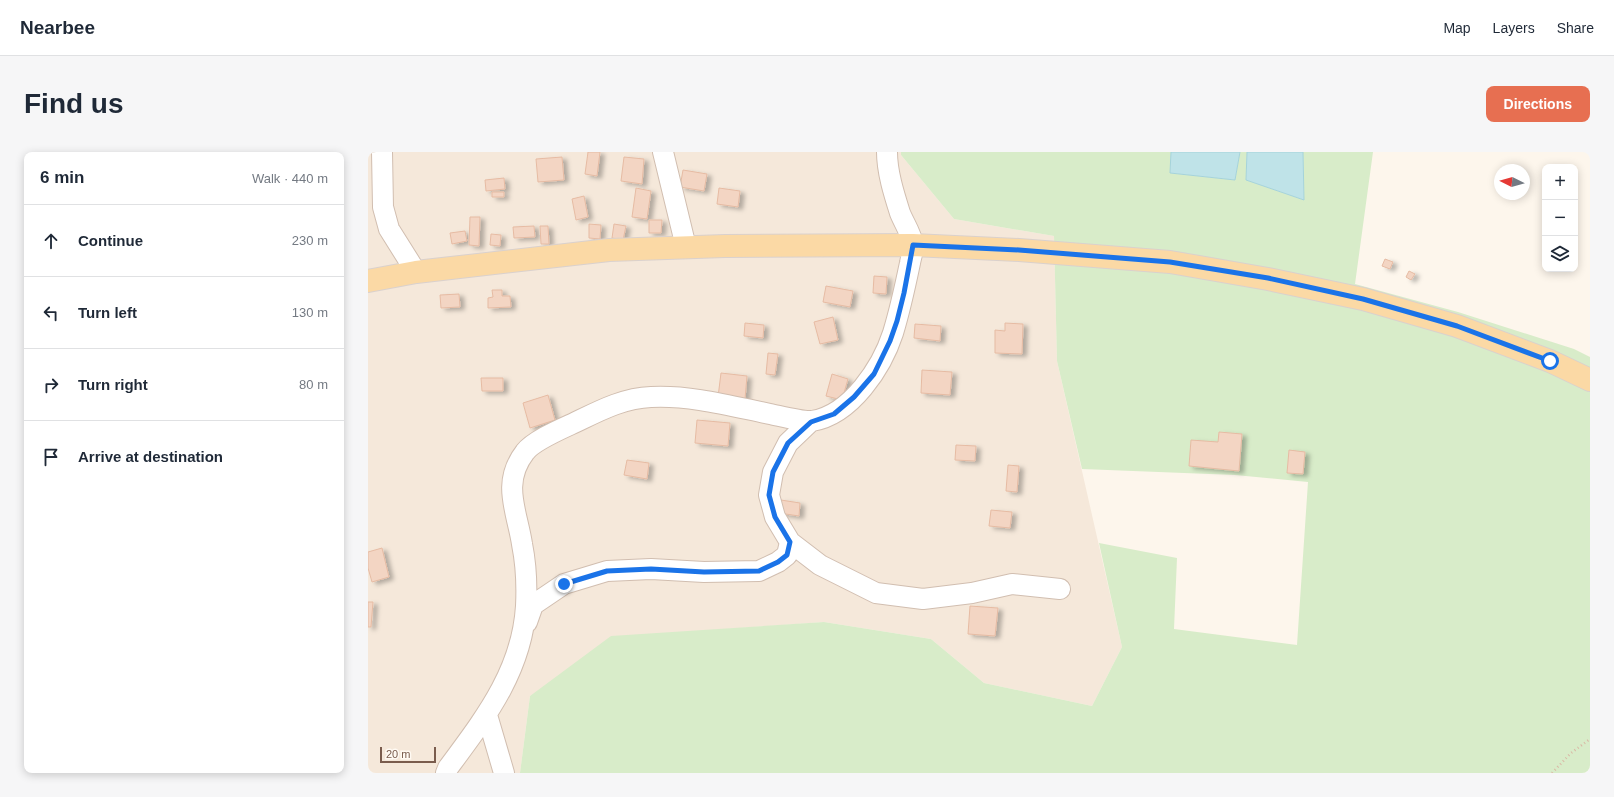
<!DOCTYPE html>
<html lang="en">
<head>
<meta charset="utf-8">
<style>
	:root { --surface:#fff; --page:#f6f6f7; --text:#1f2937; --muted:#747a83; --line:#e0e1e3; --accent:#e76f51 }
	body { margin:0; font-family:Arial,sans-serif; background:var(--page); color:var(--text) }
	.controls { position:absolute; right:12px; top:12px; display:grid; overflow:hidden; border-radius:8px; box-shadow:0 2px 10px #0003 }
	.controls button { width:36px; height:36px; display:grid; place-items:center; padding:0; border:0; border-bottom:1px solid var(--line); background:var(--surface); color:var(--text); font:20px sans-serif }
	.compass { position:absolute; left:1126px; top:12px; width:36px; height:36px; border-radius:50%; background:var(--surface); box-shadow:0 2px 10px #0003; rotate:275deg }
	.scale { position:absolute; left:12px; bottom:10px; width:56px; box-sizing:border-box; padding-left:4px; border:2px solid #7a5c4d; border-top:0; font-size:11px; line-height:14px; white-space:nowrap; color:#7a5c4d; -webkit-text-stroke:3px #fffaf3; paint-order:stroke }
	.stop { position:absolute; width:12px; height:12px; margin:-9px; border:3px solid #1a73e8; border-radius:50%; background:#fff }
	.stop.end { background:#1a73e8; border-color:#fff; box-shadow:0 1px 4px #0008 }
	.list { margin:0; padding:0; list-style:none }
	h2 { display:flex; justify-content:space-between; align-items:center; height:52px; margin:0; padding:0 16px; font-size:17px }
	h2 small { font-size:13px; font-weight:400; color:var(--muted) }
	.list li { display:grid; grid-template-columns:26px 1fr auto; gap:12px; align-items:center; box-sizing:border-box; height:72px; padding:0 16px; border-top:1px solid var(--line) }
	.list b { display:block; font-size:15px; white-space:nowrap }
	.list em { font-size:13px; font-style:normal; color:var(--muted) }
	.icon { flex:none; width:22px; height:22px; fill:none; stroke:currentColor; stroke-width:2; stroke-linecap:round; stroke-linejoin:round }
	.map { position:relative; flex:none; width:1222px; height:621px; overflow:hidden; border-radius:8px }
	header { display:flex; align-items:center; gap:24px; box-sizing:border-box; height:56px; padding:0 20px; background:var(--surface); border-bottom:1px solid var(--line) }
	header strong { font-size:19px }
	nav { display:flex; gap:22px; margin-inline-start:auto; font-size:14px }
	.intro { display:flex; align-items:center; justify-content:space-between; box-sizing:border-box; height:96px; padding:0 24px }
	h1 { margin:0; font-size:28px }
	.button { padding:10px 18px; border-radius:8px; background:var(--accent); color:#fff; font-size:14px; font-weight:700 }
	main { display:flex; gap:24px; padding:0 24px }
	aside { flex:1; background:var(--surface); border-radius:8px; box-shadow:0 2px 10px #0003 }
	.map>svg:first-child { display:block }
</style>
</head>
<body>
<header>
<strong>Nearbee</strong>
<nav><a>Map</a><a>Layers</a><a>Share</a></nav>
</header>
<div class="intro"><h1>Find us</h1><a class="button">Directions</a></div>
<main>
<aside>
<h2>6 min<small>Walk · 440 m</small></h2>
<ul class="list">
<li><svg class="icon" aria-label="ahead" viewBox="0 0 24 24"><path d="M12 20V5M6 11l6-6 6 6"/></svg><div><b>Continue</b></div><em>230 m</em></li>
<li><svg class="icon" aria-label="left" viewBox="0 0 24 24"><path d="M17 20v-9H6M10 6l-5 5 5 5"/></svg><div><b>Turn left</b></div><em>130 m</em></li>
<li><svg class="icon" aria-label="right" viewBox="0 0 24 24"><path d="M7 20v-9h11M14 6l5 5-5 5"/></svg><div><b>Turn right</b></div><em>80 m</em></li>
<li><svg class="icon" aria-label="arrive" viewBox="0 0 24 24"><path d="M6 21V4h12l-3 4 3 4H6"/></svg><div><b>Arrive at destination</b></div></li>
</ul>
</aside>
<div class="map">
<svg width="1222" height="621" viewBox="0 0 1222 621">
	<defs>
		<filter id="shadow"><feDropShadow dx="4.5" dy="2.5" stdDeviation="2" flood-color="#0004"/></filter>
	</defs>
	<rect width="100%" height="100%" fill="#fdf6ec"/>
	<path fill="#f5e8da" d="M0 0H533V3L586 67 686 84 689 209 754 495 724 554 616 531 563 487 456 470 345 478 162 544 152 621H0Z"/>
	<path fill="#d8ecc9" d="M533 0H803L802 21 867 28 872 0H879L878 28 936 48 935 0H1005L987 132 1090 160 1206 197 1222 205V621H152L162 544 243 484 456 470 563 487 616 531 724 554 754 495 731 391 809 406 806 477 929 493 940 330 867 323 714 317 689 209 686 84 586 67 533 3Z"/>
	<path fill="#bfe3e8" stroke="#a5d3da" d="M803 0H872L867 28 802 21Z
		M879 0H935L936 48 878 28Z"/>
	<path fill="#f3d5c3" stroke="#e6bba3" filter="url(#shadow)" d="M220 0H232L229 24 217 22Z
		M194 5 196 28 170 30 168 7Z
		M256 5 276 7 274 32 253 29Z
		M315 18 339 22 336 39 312 35Z
		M136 26 137 37 118 39 117 28Z
		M268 36 283 39 279 67 264 65Z
		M351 36 372 39 370 55 349 52Z
		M124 40H136V45H124Z
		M216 44 220 65 208 68 204 47Z
		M102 65H112L111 94 101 93Z
		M281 68H294L293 81H281Z
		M221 72 233 73 232 87 221 86Z
		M246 72 258 74 255 88 244 86Z
		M166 74 167 85 146 86 145 75Z
		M172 74H180L181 92H173Z
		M97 79 99 89 84 92 82 81Z
		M123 82 133 83 132 94 122 93Z
		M1017 107 1025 110 1022 117 1014 114Z
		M1041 119 1047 122 1043 128 1038 125Z
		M506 124 519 125 518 142 505 141Z
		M458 134 485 139 482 155 455 150Z
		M124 138H134V144H142L143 155 120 156V146L125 145Z
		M91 142 92 155 73 156 72 143Z
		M465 165 470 188 452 192 446 170Z
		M377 171 396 173 395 186 376 184Z
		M637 171 655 172 654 202 627 201V178L637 179Z
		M547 172 573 174 572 189 546 186Z
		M400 201 410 202 407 223 398 222Z
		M554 218 584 220 582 243 553 241Z
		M353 221 379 224 377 247 350 245Z
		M464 222 480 227 474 248 458 244Z
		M113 226H135V239H114Z
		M180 243 187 268 162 276 155 251Z
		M329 268 362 271 360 294 327 291Z
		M851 280 874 282 871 319 821 314 823 288 850 290Z
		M588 293 608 294 607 309 587 308Z
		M921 298 937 300 935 322 919 321Z
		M259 308 281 311 279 327 256 323Z
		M640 313 651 314 649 340 638 339Z
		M413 348 432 351 431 364 411 361Z
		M623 358 644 360 642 376 621 374Z
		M14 396 21 425 4 430 0 416V400Z
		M0 450H5L3 475H0Z
		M602 454 630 456 627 484 600 482Z"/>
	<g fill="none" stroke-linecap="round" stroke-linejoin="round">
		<defs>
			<path id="minor" d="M14 0 15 55 21 77 48 120
				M295 0 318 95
				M422 390 452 413 508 441 555 447 604 441 644 432 692 437
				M159 470 165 453 196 432 239 419 283 417 336 420 391 419 410 410 419 403 422 390 407 365 401 343 405 320 420 291 443 269
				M119 563 136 621
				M78 621 80 616C117 566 154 519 158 454 159 434 158 412 154 392 149 359 133 331 157 300 165 289 193 277 206 271 231 259 255 246 283 245 323 243 363 254 402 262 412 264 435 270 444 269 483 263 514 215 525 181 532 158 537 135 542 111 543 105 546 97 545 92 543 81 536 71 532 61 526 42 519 20 519 0"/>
			<path id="primary" d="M0 129 48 120 241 98 357 94 545 93 651 98 802 110 900 127 995 147 1089 174 1182 209 1222 228"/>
		</defs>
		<use href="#minor" stroke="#d1beb0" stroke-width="22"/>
		<use href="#primary" stroke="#dad1cd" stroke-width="24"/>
		<path stroke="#d9b8a5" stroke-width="2.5" stroke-dasharray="1 3" stroke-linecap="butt" d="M1184 621 1203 601 1222 587"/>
		<use href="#minor" stroke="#fff" stroke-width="20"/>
		<use href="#primary" stroke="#fbd9a5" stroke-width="22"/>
	</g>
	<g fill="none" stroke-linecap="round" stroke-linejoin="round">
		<path stroke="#1a73e8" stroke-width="5" d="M196 432 239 419 283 417 336 420 391 419 410 410 419 403 422 390 407 365 401 343 405 320 420 291 443 270 466 262 486 245 506 222 522 189 529 169 536 141 545 93 651 98 802 110 900 126 995 147 1089 174 1182 209"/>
	</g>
</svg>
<div class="controls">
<button>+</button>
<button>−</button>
<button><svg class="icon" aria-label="layers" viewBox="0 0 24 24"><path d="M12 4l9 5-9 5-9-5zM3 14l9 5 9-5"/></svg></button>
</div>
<svg class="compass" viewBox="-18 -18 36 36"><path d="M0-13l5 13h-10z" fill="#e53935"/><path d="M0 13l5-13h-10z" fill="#747a83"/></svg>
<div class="scale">20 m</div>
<div class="stop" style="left:1182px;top:209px"></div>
<div class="stop end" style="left:196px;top:432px"></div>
</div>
</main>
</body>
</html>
